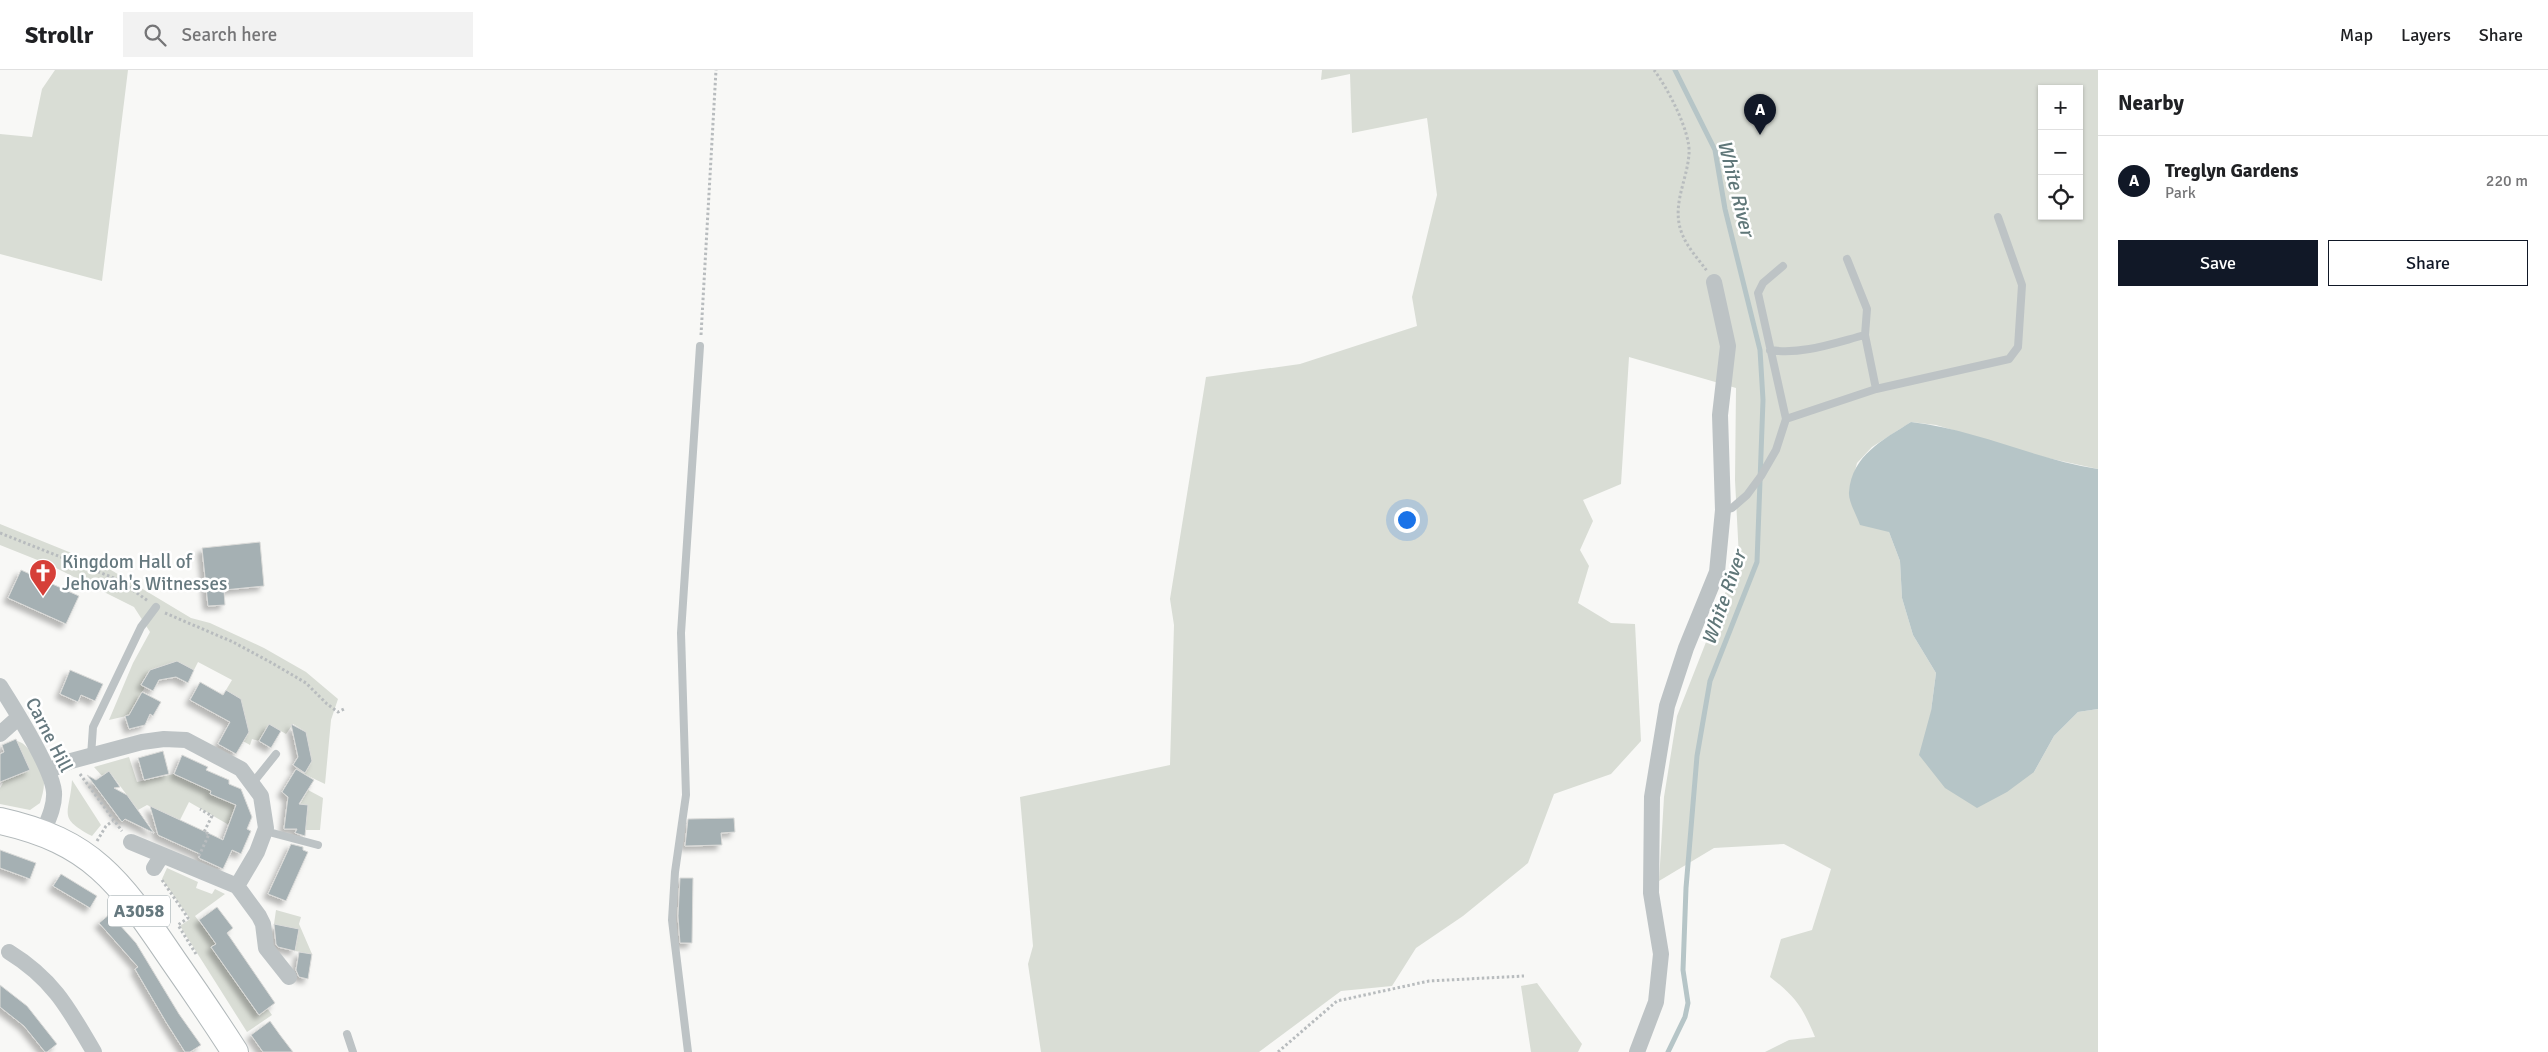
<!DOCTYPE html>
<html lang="en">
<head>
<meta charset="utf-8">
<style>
	:root { --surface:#fff; --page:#f2f2f2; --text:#202124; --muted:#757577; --line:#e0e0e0; --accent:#111827 }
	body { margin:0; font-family:Signika,sans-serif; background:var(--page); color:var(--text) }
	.controls { position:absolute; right:15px; top:15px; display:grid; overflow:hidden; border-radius:0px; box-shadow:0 1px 4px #0004 }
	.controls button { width:45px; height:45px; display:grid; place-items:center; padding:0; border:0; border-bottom:1px solid var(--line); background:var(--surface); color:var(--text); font:25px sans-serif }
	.you { position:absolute; left:1406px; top:449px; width:18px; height:18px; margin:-12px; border:4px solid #fff; border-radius:50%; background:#1a73e8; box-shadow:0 0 0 8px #1a73e833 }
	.badge { display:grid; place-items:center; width:32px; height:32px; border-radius:50%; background:var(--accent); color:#fff; font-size:16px; font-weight:700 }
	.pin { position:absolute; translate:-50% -41px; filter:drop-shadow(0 1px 2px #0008) }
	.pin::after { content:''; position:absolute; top:26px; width:18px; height:15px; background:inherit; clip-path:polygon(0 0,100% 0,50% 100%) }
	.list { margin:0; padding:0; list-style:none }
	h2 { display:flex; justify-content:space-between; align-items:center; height:65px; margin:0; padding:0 20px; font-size:21px }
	h2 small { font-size:16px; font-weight:400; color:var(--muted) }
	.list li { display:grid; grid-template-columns:32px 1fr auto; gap:15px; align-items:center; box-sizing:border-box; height:90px; padding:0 20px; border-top:1px solid var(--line) }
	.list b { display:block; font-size:19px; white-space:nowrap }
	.list p { margin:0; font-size:16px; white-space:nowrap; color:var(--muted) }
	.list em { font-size:16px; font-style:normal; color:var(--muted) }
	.actions { display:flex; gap:10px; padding:15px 20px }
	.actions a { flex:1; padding:11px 0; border:1px solid var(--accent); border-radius:0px; text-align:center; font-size:18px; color:var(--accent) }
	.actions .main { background:var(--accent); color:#fff }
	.icon { flex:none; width:28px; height:28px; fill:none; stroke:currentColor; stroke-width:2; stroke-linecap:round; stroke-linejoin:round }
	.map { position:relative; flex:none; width:2098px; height:982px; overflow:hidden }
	header { display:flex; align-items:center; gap:30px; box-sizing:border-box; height:70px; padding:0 25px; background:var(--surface); border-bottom:1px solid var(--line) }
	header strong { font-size:24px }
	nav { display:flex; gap:28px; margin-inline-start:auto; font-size:18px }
	.search { width:350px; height:45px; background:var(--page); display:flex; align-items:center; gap:12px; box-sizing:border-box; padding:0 18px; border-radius:0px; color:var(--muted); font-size:19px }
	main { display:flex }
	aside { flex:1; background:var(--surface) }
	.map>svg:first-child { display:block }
</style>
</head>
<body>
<header>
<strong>Strollr</strong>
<div class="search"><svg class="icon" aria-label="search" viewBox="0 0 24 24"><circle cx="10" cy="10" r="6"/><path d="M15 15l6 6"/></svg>Search here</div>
<nav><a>Map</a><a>Layers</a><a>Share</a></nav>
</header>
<main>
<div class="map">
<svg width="2098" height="982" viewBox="0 0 2098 982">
	<defs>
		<filter id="shadow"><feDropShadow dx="-4.5" dy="4.5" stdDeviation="2.5" flood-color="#0004"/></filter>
	</defs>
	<rect width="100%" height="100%" fill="#f8f8f6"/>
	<path fill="#d9ddd5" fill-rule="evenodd" d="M55 0H128L102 211 0 184V64L32 67 42 19Z
		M1322 0H2098V399L2043 387 1936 355 1911 352 1872 377 1857 393 1849 423 1889 462 1900 491 1902 528 1913 565 1936 603 1931 641 2034 702 2054 666 2078 642 2098 639V982H1765L1789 970 1815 967C1803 938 1796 927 1770 907L1781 869 1812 860 1831 799 1784 774 1714 778 1659 811 1664 727 1677 646 1739 488 1735 410 1736 318 1629 287 1621 414 1583 430 1593 451 1580 480 1589 496 1578 533 1611 553 1635 554 1641 671 1611 704 1554 724 1528 793 1463 846 1416 878 1392 916 1341 921 1259 982H1041L1028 894 1033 876 1020 727 1170 695 1174 555 1170 529 1206 307 1300 294 1417 256 1412 227 1437 125 1427 48 1352 63 1350 4 1321 10ZM2042 19H2079V146H2042Z
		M0 454 106 497 191 548 210 553 264 578 306 602 338 629 331 650 325 714 304 704 312 691 306 662 293 654 286 664 269 654 259 671 252 669 250 675 241 670V629L226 620 232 610 198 592 194 600 177 591 150 600 141 614 145 617 135 636V644L109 650 133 593 150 562 134 537 50 495 0 475Z
		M17 671C30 673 42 701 44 713 44 720 42 726 40 733L30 740 0 734V718L3 713 0 711 9 694 14 706 29 700Z
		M129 687 137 712 174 704 212 718 210 724 233 731 238 748 229 755 189 732 180 750 147 735 138 740 109 701 102 706 94 697Z
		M72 710 101 755 92 766C56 747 70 744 72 710Z
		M308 720 323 728 320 760H305L308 735 300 734Z
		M167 798 198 812 196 818 212 824 215 819 225 824 195 846 216 874 211 877 258 945 267 938 272 945 247 962 180 856 190 849 162 809Z
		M276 840 301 847 299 854 312 884 295 881 299 859 274 854Z
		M1537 913 1582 974 1578 982H1531L1521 916Z"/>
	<path fill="#b6c5c7" d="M1911 352C1975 359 2034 389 2098 399V639L2078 642 2054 666 2034 702 2007 722 1977 738 1945 718 1919 685 1931 641 1936 603 1913 565 1902 528 1900 491 1889 462 1860 455C1857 446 1848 431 1849 422 1852 385 1883 370 1911 352Z"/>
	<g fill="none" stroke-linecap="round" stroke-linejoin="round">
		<path stroke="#b6c5c7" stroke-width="5" d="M1668 982 1685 947 1688 933 1683 900 1686 818 1697 686 1710 611 1757 492 1763 330 1760 280 1725 139 1715 80 1675 0"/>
	</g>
	<path fill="#a5b0b3" stroke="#dadad8" filter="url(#shadow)" d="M260 472 264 516 224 520 225 535 208 536 202 478Z
		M21 500 79 526 66 554 8 528Z
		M177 591 194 600 188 613 176 607 159 610 153 621 141 615 150 600Z
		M70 600 103 614 95 631 81 625 78 632 60 624Z
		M200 612 223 625 226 620 241 629 249 662 236 684 218 674 230 652 190 630Z
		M142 622 161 632 153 646 150 644 145 655 129 659 125 646 129 645Z
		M269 654 281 661 271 678 259 671Z
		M291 654 306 662 312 691 305 703 293 695 298 687Z
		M16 669 30 700 0 712V684L4 682 2 675Z
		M163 681 169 704 144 710 138 688Z
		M182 685 208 697 206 700 229 710V714L241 719 252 747 247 759 251 761 241 784 232 780 223 799 199 788 200 784 158 765 150 736 223 770 236 735 210 724 211 721 174 704Z
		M296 699 314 710 299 734 308 735 305 766 295 763 297 759H284L288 727 282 722Z
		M109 701 120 717 114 718 127 725 154 763 125 749 122 752 87 705 96 710Z
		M734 748 735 762 721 763 722 775 685 776 688 749Z
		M291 774 303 777V780L308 782 286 831 268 824Z
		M0 780 36 793 30 809 0 798Z
		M61 804 97 826 90 838 53 816Z
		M680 808H693L692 873H680L678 846Z
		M217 837 233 858 227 863 275 933 259 945 211 877 216 874 199 850Z
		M110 844 136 873 179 944 201 975 190 982H185L166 952 135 899 138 897 99 853Z
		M274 854 299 859 295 881 278 877 276 874Z
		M299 882 312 884 308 909 299 907 296 900Z
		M0 915 27 936 57 974 47 982H45L24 956 0 937Z
		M270 951 280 965 293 982H263L251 965Z"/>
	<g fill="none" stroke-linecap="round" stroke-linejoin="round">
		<defs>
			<path id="primary" d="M0 751C95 772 121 814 173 890 194 920 215 951 235 982"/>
		</defs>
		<use href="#primary" stroke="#b1b8ba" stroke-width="28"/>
		<path stroke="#b8bcbe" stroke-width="3" stroke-dasharray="2.5 2.5" stroke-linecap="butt" d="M1654 0C1667 17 1691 62 1689 84 1687 112 1670 137 1683 166 1688 178 1699 190 1707 201
			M701 265 716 0
			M0 463 119 510 148 531
			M165 543 233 572 272 593 306 613 327 634 338 642 346 638
			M80 704 122 761
			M97 771 106 756 113 751
			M199 786 209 764 204 762 212 746 200 739
			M162 810 188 848 178 855 196 884
			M1278 982 1337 931 1429 911 1524 906"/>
		<path stroke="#bdc3c5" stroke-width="8" d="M1847 189 1867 239 1865 265 1876 319
			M1770 280C1802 285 1834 273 1865 265
			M1786 349 1876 319 2009 289 2018 277 2022 215 1998 147
			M1723 440 1732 438 1747 425 1761 406 1776 380 1786 349 1758 223 1763 213 1783 196
			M91 686 93 657 141 557 156 537
			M252 714 276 684
			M265 761 318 775
			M347 964 353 982
			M688 982 672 850 675 802 686 725 681 563 700 276"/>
		<path stroke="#bdc3c5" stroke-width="16" d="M0 616C14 638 52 698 54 722 55 736 48 750 43 762
			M0 664 19 647
			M48 701 71 691 142 672 164 669 186 670 241 699 261 726 266 758 257 782 237 816
			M131 772 237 816 259 846 263 854 266 878 289 907
			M154 798 162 785
			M9 882C53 909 69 939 94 982
			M1637 982 1656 932 1661 884 1651 823 1652 727 1667 636 1686 578 1717 502 1723 440 1720 345 1728 276 1714 212"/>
		<use href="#primary" stroke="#fff" stroke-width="26"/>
	</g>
	<defs>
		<symbol id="church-pin" viewBox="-11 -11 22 30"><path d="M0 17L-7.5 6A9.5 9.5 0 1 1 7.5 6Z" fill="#d63f38" stroke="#fff"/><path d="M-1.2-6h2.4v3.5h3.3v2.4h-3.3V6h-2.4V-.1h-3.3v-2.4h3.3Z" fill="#fff"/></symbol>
	</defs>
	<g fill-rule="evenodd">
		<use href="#church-pin" x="27" y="487" width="32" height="43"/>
	</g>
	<g text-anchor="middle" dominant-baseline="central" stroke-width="5" stroke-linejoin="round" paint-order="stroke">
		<rect fill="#fff" stroke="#94a1a5" stroke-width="1" x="108" y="825.5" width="62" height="31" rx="4"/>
		<g font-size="18" font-weight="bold" fill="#66797f">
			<text x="139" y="841">A3058</text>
		</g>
		<g font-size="19" fill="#66797f" stroke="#fff" text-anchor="start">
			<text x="62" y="492">Kingdom Hall of<tspan x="62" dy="22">Jehovah's Witnesses</tspan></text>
		</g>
		<g font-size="19" fill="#66797f" stroke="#fff">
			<text transform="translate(49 665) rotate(63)">Carne Hill</text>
		</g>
		<g font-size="20" font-style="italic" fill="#607779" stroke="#fff">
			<text transform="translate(1736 118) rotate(76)">White River</text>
			<text transform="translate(1724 528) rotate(-71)">White River</text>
		</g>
	</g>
</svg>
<div class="controls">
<button>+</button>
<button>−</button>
<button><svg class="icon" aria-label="locate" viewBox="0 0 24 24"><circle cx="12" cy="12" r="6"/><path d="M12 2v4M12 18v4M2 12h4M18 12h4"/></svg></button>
</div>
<div class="you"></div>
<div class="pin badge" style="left:1760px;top:65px">A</div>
</div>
<aside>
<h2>Nearby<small></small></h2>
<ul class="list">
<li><span class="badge">A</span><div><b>Treglyn Gardens</b><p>Park</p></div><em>220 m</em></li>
</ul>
<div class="actions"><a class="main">Save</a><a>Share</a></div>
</aside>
</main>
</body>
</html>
